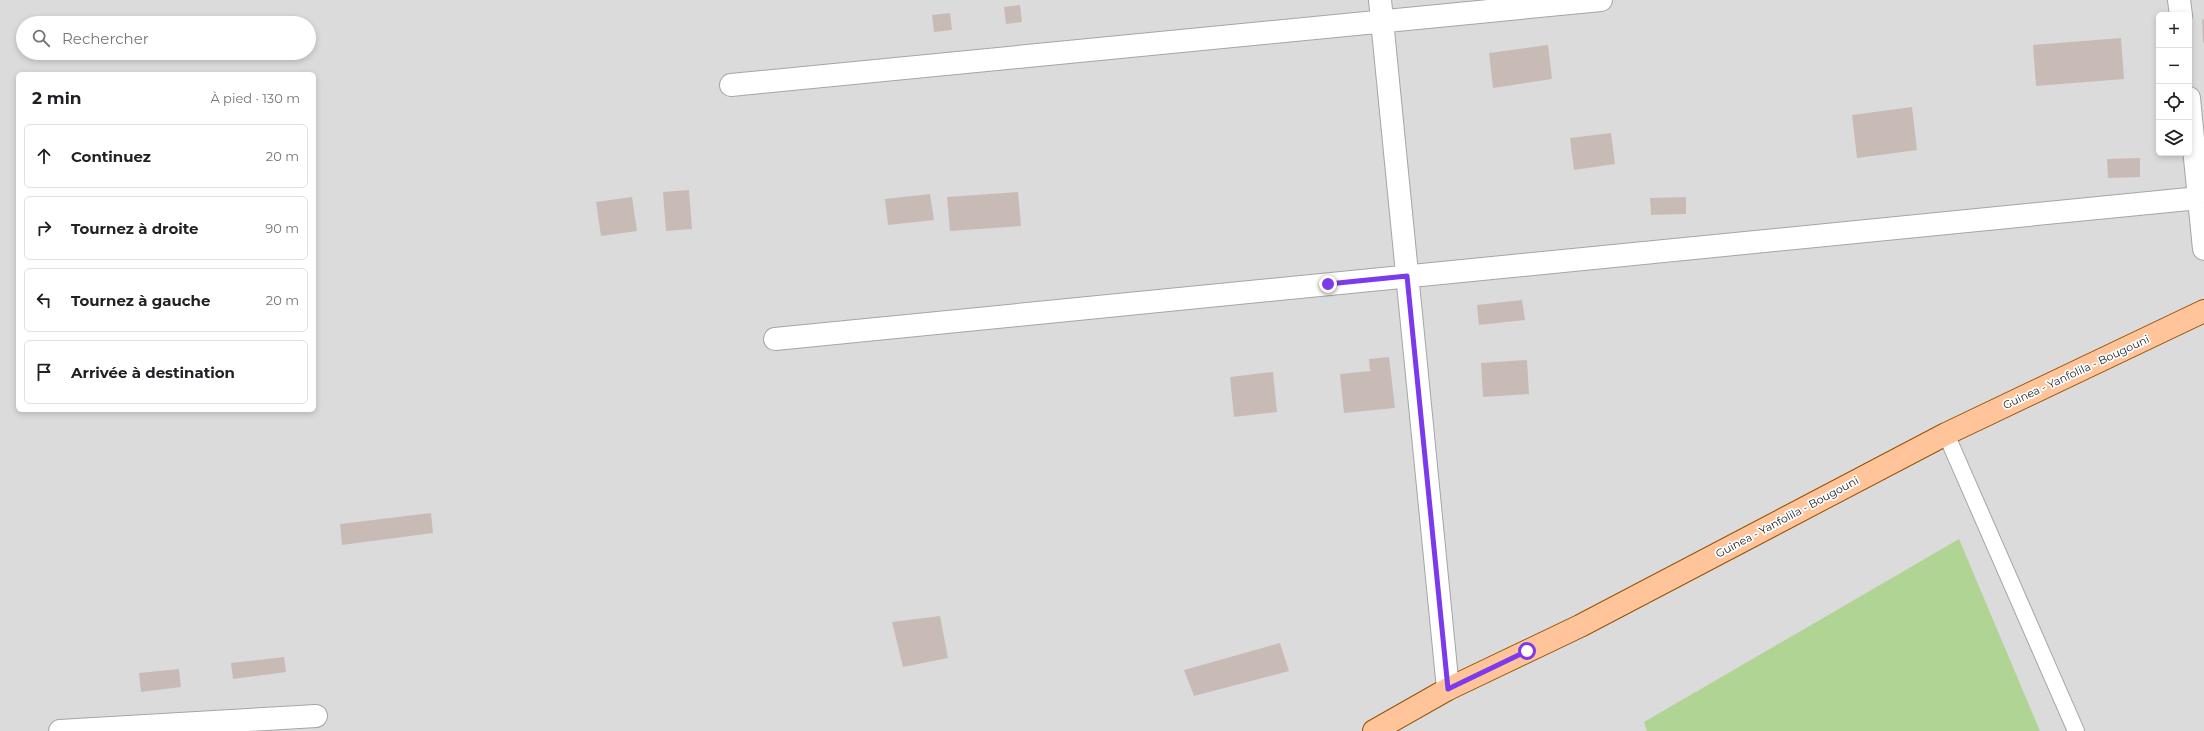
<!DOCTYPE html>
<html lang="fr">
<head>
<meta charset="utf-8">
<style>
	:root { --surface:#fff; --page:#f2f2f2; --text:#202124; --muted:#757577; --line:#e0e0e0 }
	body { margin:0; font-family:Montserrat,sans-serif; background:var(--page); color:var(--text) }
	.controls { position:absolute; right:12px; top:12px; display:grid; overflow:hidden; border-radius:6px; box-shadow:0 2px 6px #0003 }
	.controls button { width:36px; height:36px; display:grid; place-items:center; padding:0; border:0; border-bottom:1px solid var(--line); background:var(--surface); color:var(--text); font:20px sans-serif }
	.stop { position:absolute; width:12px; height:12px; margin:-9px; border:3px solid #7c3aed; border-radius:50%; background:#fff }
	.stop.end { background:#7c3aed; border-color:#fff; box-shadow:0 1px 4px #0008 }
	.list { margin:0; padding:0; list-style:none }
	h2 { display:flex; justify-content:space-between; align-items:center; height:52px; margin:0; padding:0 16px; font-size:17px }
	h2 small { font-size:13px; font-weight:400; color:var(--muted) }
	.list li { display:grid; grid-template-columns:26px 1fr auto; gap:12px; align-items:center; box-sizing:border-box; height:64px; margin:0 8px 8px; padding:0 8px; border:1px solid var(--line); border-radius:6px }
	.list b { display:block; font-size:15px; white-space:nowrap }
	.list em { font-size:13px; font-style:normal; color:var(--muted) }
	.icon { flex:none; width:22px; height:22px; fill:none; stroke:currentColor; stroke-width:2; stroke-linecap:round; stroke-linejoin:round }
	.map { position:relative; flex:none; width:2204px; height:731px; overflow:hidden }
	.search { position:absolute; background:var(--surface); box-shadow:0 2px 6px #0003; left:16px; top:16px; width:300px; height:44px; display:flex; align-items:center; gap:10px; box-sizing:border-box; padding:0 14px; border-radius:22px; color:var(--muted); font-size:15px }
	.panel { position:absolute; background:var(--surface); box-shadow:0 2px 6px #0003; left:16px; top:72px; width:300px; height:340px; border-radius:6px }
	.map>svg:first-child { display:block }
</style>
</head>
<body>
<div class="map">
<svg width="2204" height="731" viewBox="0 0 2204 731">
	<rect width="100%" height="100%" fill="#f0eae3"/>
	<path fill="#dcdbdb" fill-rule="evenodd" d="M0 0H2204V731H0ZM2159 15H2189V153H2159ZM23 23H309V53H23ZM18 74H314V410H18Z"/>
	<path fill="#b0d494" d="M1959 539 2040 731H1647L1644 722Z"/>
	<path fill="#c8bbb6" d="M1020 5 1022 22 1006 24 1004 7Z
		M950 13 952 30 934 32 932 15Z
		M2204 19V43H2203L2202 20Z
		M2121 38 2124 79 2036 86 2033 45Z
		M1548 45 1552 79 1493 88 1489 53Z
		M1912 107 1917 150 1857 158 1852 115Z
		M1611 133 1615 164 1574 170 1570 138Z
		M2140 158V177L2108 178 2107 159Z
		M689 190 692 229 666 231 663 192Z
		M1018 192 1021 226 950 231 947 197Z
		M930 194 934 220 888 225 885 199Z
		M632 197 637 231 601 236 596 202Z
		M1686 197V214L1651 215 1650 198Z
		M1522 300 1525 320 1479 325 1477 305Z
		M1389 357 1395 408 1344 413 1340 374 1370 371 1369 359Z
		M1527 360 1529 394 1483 397 1481 363Z
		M1273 372 1277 412 1234 417 1230 377Z
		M431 513 433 533 342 545 340 524Z
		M940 616 948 658 903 667 892 622Z
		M1280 643 1289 671 1194 696 1184 670Z
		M284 657 286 672 233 679 231 663Z
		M179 669 181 687 141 692 139 673Z"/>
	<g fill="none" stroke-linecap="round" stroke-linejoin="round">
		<defs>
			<path id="service" d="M1946 434 2076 731"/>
			<path id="minor" d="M1380 0 1448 689
				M2179 0 2181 15
				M731 85 1601 0
				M2189 98 2204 249
				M775 339 2199 198
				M60 731 316 716"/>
			<path id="primary" d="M1374 731 1448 689 1580 626 1946 434 2204 311"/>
		</defs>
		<use href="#service" stroke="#a5a5a5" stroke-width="18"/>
		<use href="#minor" stroke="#a5a5a5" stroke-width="24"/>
		<use href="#primary" stroke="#984f00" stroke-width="24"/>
		<use href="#service" stroke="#fff" stroke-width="16"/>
		<use href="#minor" stroke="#fff" stroke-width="22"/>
		<use href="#primary" stroke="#ffc499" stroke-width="22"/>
	</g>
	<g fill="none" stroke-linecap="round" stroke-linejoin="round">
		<path stroke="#7c3aed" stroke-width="5" d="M1328 284 1407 276 1448 689 1527 651"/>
	</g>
	<g text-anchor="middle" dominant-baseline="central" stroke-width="3.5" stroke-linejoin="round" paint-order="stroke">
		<g font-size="11" fill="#1e1e1e" stroke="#fff">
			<text transform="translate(2076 372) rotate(-25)">Guinea - Yanfolila - Bougouni</text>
			<text transform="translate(1787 517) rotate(-28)">Guinea - Yanfolila - Bougouni</text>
		</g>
	</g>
</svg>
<div class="controls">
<button>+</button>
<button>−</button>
<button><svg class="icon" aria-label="locate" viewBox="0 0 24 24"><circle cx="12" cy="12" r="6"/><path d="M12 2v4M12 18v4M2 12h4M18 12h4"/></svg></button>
<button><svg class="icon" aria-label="layers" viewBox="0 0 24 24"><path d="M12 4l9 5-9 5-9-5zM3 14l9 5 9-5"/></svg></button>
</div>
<div class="stop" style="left:1527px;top:651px"></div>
<div class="stop end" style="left:1328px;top:284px"></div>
<div class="search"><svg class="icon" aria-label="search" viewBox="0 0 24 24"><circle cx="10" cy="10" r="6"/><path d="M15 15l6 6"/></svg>Rechercher</div>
<section class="panel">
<h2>2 min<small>À pied · 130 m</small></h2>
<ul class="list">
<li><svg class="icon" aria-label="ahead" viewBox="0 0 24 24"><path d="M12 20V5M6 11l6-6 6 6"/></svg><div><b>Continuez</b></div><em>20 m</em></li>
<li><svg class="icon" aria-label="right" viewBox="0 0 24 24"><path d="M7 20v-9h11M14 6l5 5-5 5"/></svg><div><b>Tournez à droite</b></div><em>90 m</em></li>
<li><svg class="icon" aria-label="left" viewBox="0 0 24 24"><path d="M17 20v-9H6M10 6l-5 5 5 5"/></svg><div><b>Tournez à gauche</b></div><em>20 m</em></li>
<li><svg class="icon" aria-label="arrive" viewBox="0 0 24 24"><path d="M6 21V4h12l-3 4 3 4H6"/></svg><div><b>Arrivée à destination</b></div></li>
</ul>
</section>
</div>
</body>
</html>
